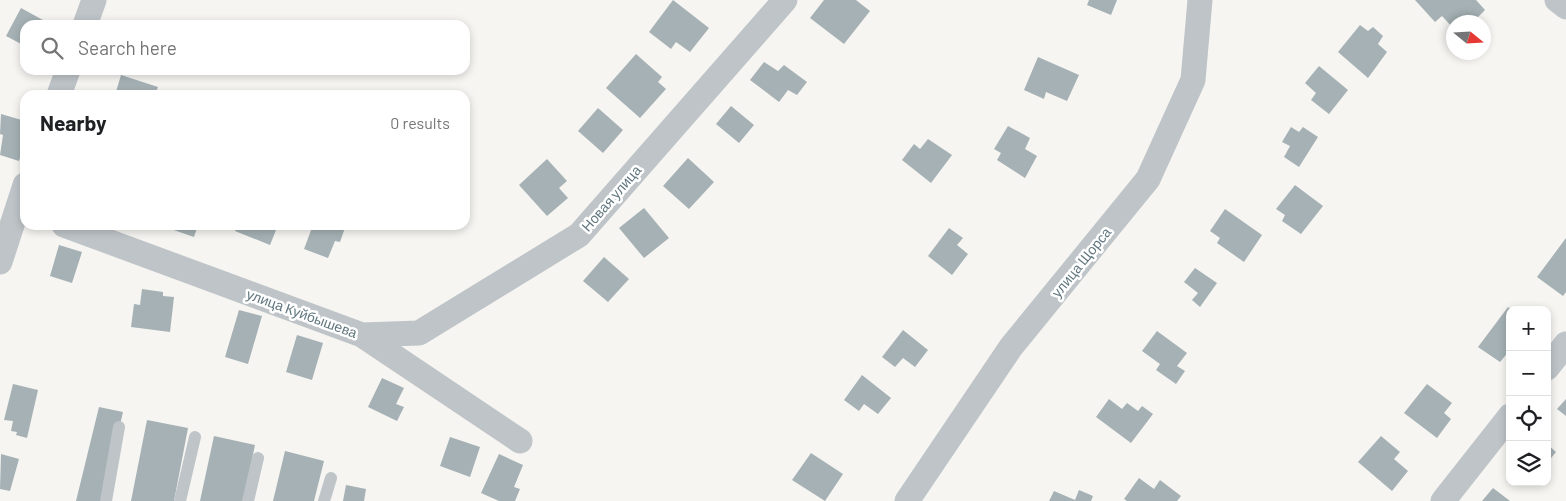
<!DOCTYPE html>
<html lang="en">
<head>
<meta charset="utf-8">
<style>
	:root { --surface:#fff; --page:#f6f6f6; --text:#202124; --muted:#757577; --line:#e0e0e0 }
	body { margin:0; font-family:Barlow,sans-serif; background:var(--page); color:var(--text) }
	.controls { position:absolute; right:15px; bottom:15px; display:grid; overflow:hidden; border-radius:10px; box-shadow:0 2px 8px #0003 }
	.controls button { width:45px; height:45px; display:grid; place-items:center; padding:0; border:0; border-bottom:1px solid var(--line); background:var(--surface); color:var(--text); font:25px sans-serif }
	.compass { position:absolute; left:1446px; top:15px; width:45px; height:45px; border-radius:50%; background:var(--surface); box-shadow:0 2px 8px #0003; rotate:108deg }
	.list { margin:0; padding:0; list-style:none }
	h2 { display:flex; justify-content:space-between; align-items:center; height:65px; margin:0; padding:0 20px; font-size:21px }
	h2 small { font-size:16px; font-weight:400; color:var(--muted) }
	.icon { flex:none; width:28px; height:28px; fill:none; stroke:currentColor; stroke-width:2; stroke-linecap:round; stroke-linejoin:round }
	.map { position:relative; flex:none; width:1566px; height:501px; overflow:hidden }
	.search { position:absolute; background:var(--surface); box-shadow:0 2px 8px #0003; left:20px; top:20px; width:450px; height:55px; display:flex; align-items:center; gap:12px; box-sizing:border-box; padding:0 18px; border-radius:15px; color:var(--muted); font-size:19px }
	.panel { position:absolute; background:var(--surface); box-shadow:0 2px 8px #0003; left:20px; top:90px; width:450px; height:140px; border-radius:15px }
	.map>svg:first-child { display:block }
</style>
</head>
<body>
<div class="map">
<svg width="1566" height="501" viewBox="0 0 1566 501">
	<rect width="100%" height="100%" fill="#f6f5f2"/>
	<path fill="#a5b1b4" d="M673 0 709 28 690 52 676 42 671 49 649 32Z
		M824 0H856L870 11 844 44 810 18Z
		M1089 0H1117L1111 15 1087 5Z
		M1415 0H1476L1485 10 1473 22H1470L1465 18 1460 22H1454V29L1442 16 1435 22Z
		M21 8 52 25H25V46L6 36Z
		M1360 25 1368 31 1373 27 1383 36 1378 44 1387 52 1368 78 1338 52Z
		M636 54 662 77 658 82 666 89 640 118 606 88Z
		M1038 57 1079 75 1067 101 1046 92 1044 99 1024 90Z
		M764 62 778 71 784 65 807 82 797 95 788 90 779 102 750 80Z
		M1319 66 1348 90 1329 114 1311 100 1316 93 1305 83Z
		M121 75 158 87 155 95H115Z
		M731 106 754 125 739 143 716 124Z
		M598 108 623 130 603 153 578 131Z
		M1 114 25 121V141L19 161 0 155 3 135 0 134Z
		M1008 126 1030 138 1025 149 1037 156 1025 178 997 160 1001 153 994 149Z
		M1291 127 1299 132 1303 127 1318 137 1299 167 1284 157 1290 146 1282 142Z
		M928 139 952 155 931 183 902 160 914 144 920 149Z
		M688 158 714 182 689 209 663 186Z
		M547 159 567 181 559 188 568 198 547 216 519 185Z
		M1295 185 1323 206 1301 234 1282 221 1285 215 1276 209Z
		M644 208 669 238 644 258 619 228Z
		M1225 209 1262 235 1244 262 1217 243 1220 238 1210 231Z
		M169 225H198L194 237 168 228Z
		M237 225H278L270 245 235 231Z
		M313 225H346L340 242 335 241 328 258 304 249Z
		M949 228 963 238 957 245 968 254 952 275 928 256Z
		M1566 238V292L1563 296 1537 277Z
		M59 245 82 252 72 283 50 276Z
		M604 257 629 279 608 302 583 281Z
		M1195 268 1217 283 1200 307 1192 300 1198 293 1184 282Z
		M142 289 163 292V296L174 297 170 332 131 327 134 304 140 305Z
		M1508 307 1512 310H1510V350L1500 362 1478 347Z
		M239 310 262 316 248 364 225 357Z
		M903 330 928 350 915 367 903 358 895 367 882 357Z
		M1157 331 1187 353 1177 366 1185 371 1176 384 1156 370 1160 364 1142 351Z
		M297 335 323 343 312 380 286 372Z
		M862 375 891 398 878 414 864 404 859 411 844 400Z
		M382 378 404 388 396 404 404 407 397 421 368 407Z
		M13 384 38 390 27 438 16 435 17 432 11 431 13 421 4 420Z
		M1427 384 1452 403 1444 413 1451 419 1437 438 1404 413Z
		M1109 399 1122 409 1127 403 1138 411 1142 406 1153 414 1131 443 1096 417Z
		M1566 399V416L1557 409Z
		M99 407 123 412 102 501H76Z
		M147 420 188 428 174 501H131Z
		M214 436 255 445 243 501H200Z
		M1381 436 1400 452 1394 459 1408 471 1392 491 1358 462Z
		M450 437 480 447 470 477 440 466Z
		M1547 444 1556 452 1547 463Z
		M285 451 324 461 314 501H273Z
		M811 453 843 474 825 501 792 480Z
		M1 454 19 459 10 491 0 489Z
		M499 454 523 465 514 487 520 489 515 501H499L481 493Z
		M1139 478 1154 489 1160 480 1181 496 1177 501H1127L1124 499Z
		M346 485 366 489 364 501H343Z
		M1493 488 1510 501H1482Z
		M1079 490 1093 496 1091 501H1049L1054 491 1075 500Z"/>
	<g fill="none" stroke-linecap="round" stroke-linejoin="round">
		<path stroke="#bec4c7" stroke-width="12" d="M106 501 119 427
			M180 501 195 437
			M248 501 258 458
			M324 501 331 478"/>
		<path stroke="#bec4c7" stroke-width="25" d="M1557 0 1566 7
			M85 25 94 0
			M59 95 68 70
			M64 225 362 335 520 441
			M0 262 25 185
			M362 335 419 333 579 235 785 0
			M1547 368 1566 344
			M907 501 1011 347 1148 179 1193 80 1200 0
			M1443 501 1510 416"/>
	</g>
	<g text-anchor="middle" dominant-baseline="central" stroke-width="5" stroke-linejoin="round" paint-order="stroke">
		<g font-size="14" fill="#60767e" stroke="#fff">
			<text transform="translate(611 198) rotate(-49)">Новая улица</text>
			<text transform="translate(1081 262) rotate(-51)">улица Щорса</text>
			<text transform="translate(302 313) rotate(20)">улица Куйбышева</text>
		</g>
	</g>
</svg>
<div class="controls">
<button>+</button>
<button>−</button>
<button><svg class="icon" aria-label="locate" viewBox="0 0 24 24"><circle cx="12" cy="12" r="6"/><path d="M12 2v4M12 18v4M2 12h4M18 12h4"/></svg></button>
<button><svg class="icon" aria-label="layers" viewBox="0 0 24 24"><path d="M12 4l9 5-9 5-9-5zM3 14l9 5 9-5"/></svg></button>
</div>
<svg class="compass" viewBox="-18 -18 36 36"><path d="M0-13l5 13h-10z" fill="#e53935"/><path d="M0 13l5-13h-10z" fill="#757577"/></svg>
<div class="search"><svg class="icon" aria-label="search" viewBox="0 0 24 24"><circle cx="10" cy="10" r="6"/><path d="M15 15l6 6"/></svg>Search here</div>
<section class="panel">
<h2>Nearby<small>0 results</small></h2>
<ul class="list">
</ul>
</section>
</div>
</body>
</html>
